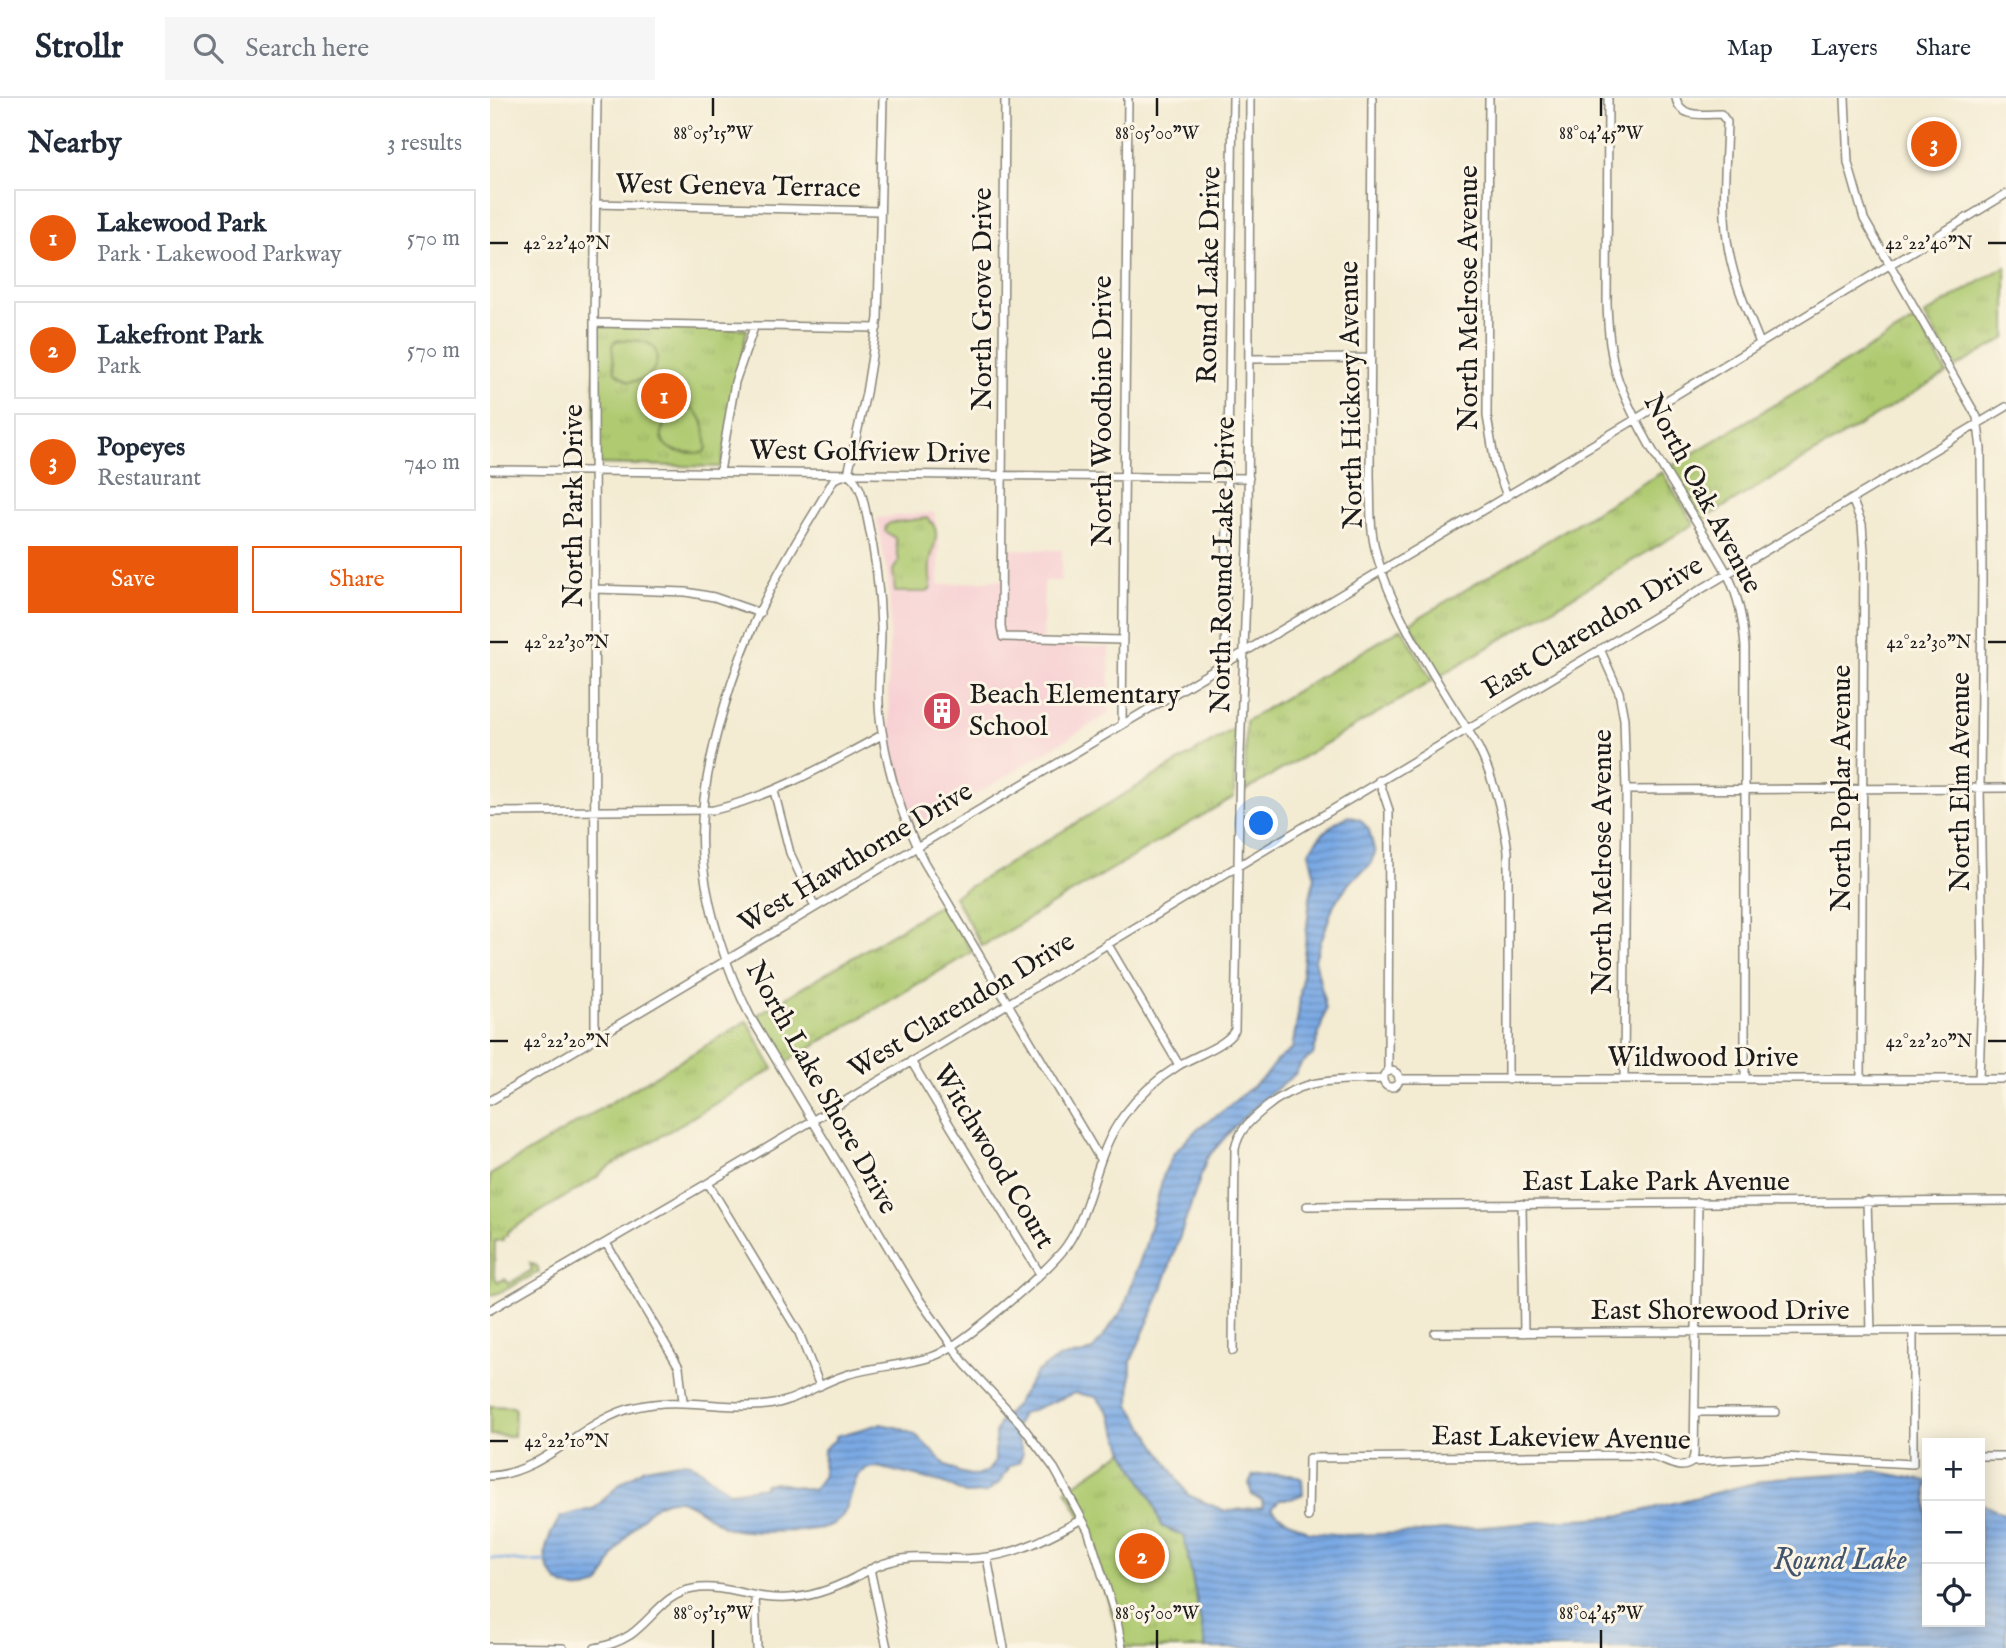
<!DOCTYPE html>
<html lang="en">
<head>
<meta charset="utf-8">
<style>
	:root { --surface:#fff; --page:#f6f6f7; --text:#1f2937; --muted:#747a83; --line:#e0e1e3; --accent:#ea580c }
	body { margin:0; font-family:"IM FELL English",serif; background:var(--page); color:var(--text) }
	.controls { position:absolute; right:21px; bottom:21px; display:grid; overflow:hidden; border-radius:0px; box-shadow:0 4px 18px #0003 }
	.controls button { width:63px; height:63px; display:grid; place-items:center; padding:0; border:0; border-bottom:2px solid var(--line); background:var(--surface); color:var(--text); font:35px sans-serif }
	.you { position:absolute; left:772px; top:726px; width:24px; height:24px; margin:-18px; border:5px solid #fff; border-radius:50%; background:#1a73e8; box-shadow:0 0 0 10px #1a73e833 }
	.badge { display:grid; place-items:center; width:46px; height:46px; border-radius:50%; background:var(--accent); color:#fff; font-size:23px; font-weight:700 }
	.pin { position:absolute; translate:-50% -50%; border:4px solid #fff; box-shadow:0 2px 7px #0006 }
	.list { margin:0; padding:0; list-style:none }
	h2 { display:flex; justify-content:space-between; align-items:center; height:91px; margin:0; padding:0 28px; font-size:30px }
	h2 small { font-size:23px; font-weight:400; color:var(--muted) }
	.list li { display:grid; grid-template-columns:46px 1fr auto; gap:21px; align-items:center; box-sizing:border-box; height:98px; margin:0 14px 14px; padding:0 14px; border:2px solid var(--line); border-radius:0px }
	.list b { display:block; font-size:26px; white-space:nowrap }
	.list p { margin:0; font-size:23px; white-space:nowrap; color:var(--muted) }
	.list em { font-size:23px; font-style:normal; color:var(--muted) }
	.actions { display:flex; gap:14px; padding:21px 28px }
	.actions a { flex:1; padding:16px 0; border:2px solid var(--accent); border-radius:0px; text-align:center; font-size:24px; color:var(--accent) }
	.actions .main { background:var(--accent); color:#fff }
	.icon { flex:none; width:38px; height:38px; fill:none; stroke:currentColor; stroke-width:2; stroke-linecap:round; stroke-linejoin:round }
	.map { position:relative; flex:none; width:1516px; height:1550px; overflow:hidden }
	header { display:flex; align-items:center; gap:42px; box-sizing:border-box; height:98px; padding:0 35px; background:var(--surface); border-bottom:2px solid var(--line) }
	header strong { font-size:33px }
	nav { display:flex; gap:38px; margin-inline-start:auto; font-size:24px }
	.search { width:490px; height:63px; background:var(--page); display:flex; align-items:center; gap:18px; box-sizing:border-box; padding:0 24px; border-radius:0px; color:var(--muted); font-size:26px }
	main { display:flex }
	aside { flex:1; background:var(--surface) }
	.map>svg:first-child { display:block }
</style>
</head>
<body>
<header>
<strong>Strollr</strong>
<div class="search"><svg class="icon" aria-label="search" viewBox="0 0 24 24"><circle cx="10" cy="10" r="6"/><path d="M15 15l6 6"/></svg>Search here</div>
<nav><a>Map</a><a>Layers</a><a>Share</a></nav>
</header>
<main>
<aside>
<h2>Nearby<small>3 results</small></h2>
<ul class="list">
<li><span class="badge">1</span><div><b>Lakewood Park</b><p>Park · Lakewood Parkway</p></div><em>570 m</em></li>
<li><span class="badge">2</span><div><b>Lakefront Park</b><p>Park</p></div><em>570 m</em></li>
<li><span class="badge">3</span><div><b>Popeyes</b><p>Restaurant</p></div><em>740 m</em></li>
</ul>
<div class="actions"><a class="main">Save</a><a>Share</a></div>
</aside>
<div class="map">
<svg width="1516" height="1550" viewBox="0 0 1516 1550">
	<defs>
		<pattern id="grass-tufts" width="24" height="20" patternUnits="userSpaceOnUse" patternTransform="scale(1.75)"><rect width="24" height="20" fill="#afca71"/><path d="M3 7l-1-3M5 7V3M7 7l1-3M15 17l-1-3M17 17v-4M19 17l1-3" fill="none" stroke="#96ad61"/></pattern>
		<pattern id="water-rules" width="6" height="5" patternUnits="userSpaceOnUse" patternTransform="scale(1.75)"><rect width="6" height="5" fill="#7aa9e4"/><path d="M0 2.5h6" fill="none" stroke="#6389b8"/></pattern>
	</defs>
	<rect width="100%" height="100%" fill="#fcf5e5"/>
	<filter id="ink" filterUnits="userSpaceOnUse"><feTurbulence type="fractalNoise" baseFrequency=".0143" numOctaves="2"/><feDisplacementMap in="SourceGraphic" scale="14" xChannelSelector="R" yChannelSelector="G"/><feConvolveMatrix kernelMatrix="1 2 1 2 8 2 1 2 1" color-interpolation-filters="sRGB"/></filter>
	<filter id="wash" filterUnits="userSpaceOnUse"><feTurbulence type="fractalNoise" baseFrequency=".00686" numOctaves="4" result="noise"/><feDisplacementMap in="SourceGraphic" scale="28" xChannelSelector="R" yChannelSelector="G"/><feGaussianBlur stdDeviation="1.57" result="paint"/><feColorMatrix in="noise" values="0 0 0 0 0 0 0 0 0 0 0 0 0 0 0 0 0 1.4 0 .05"/><feComposite in="paint" operator="in"/></filter>
	<g filter="url(#wash)">
		<rect width="100%" height="100%" fill="#f3ebd2"/>
		<path fill="#f7cfd3" d="M444 414 449 449V487L515 481 516 451 572 452 571 483H554L553 548 619 549 620 615 428 732 409 677 401 638 398 597 400 513 398 482 387 420Z"/>
		<path fill="url(#grass-tufts)" stroke="#667346" stroke-width="2" d="M1516 168V240L1466 269 1434 217Z
			M1426 222 1457 275 1212 422 1180 369Z
			M104 228 257 231 231 369 105 366Z
			M1172 374 1204 426 950 578 920 525Z
			M437 420C455 433 441 450 440 467 439 474 441 483 441 490L437 494H405L403 472 409 463 405 440 395 433 396 428 400 425Z
			M912 530 942 583 755 693 756 623Z
			M745 630 744 699 492 848 464 798Z
			M453 805 482 854 294 965 267 917Z
			M257 923 283 971 114 1072 106 1080 17 1134V1138H13V1142L5 1143 4 1178 8 1184 15 1181 18 1186 42 1172 40 1165 47 1168 49 1174 9 1195 0 1197V1077Z
			M0 1308 25 1309 24 1338 0 1337Z
			M634 1353 662 1401 671 1428 694 1438 716 1550H632L598 1432 576 1392Z"/>
		<path fill="#afca71" stroke="#667346" stroke-width="2" d="M129 242C138 242 154 241 161 247 172 256 166 274 155 280 150 283 144 283 139 284L125 274 122 248 124 244Z
			M198 309C216 316 214 333 217 350L213 355C203 354 188 356 179 350 165 340 174 318 187 311 190 310 195 310 198 309Z"/>
		<path fill="url(#water-rules)" stroke="#4b6280" stroke-width="2" d="M859 718 871 722 879 732 885 755 880 767 860 784 844 806 825 861 836 911 823 957 812 965 805 976 775 1000 745 1028 717 1060 669 1199 641 1263 640 1307 698 1397 735 1413 773 1409 772 1402 762 1397 759 1386 763 1377 801 1376 812 1381 813 1396 801 1401H790L782 1410 788 1417 819 1434 858 1437 919 1435 1135 1417 1285 1380 1385 1373 1437 1383V1524H1490V1405L1516 1417V1550H716L694 1438 671 1428 662 1401 634 1353 620 1315 606 1299 585 1295 532 1316 525 1331 533 1356 529 1364 520 1368 510 1384 496 1395 475 1396 455 1385 387 1369C349 1370 374 1421 332 1430 311 1434 267 1435 246 1432 217 1428 198 1385 164 1409 152 1418 138 1436 129 1449 121 1461 117 1475 109 1487 102 1489 93 1492 86 1491 66 1489 53 1470 56 1450 58 1438 65 1429 70 1419L105 1410 131 1385 155 1370 189 1364 201 1365 239 1394 275 1389 274 1386C290 1382 307 1391 323 1392L333 1379 334 1351 346 1341V1338L390 1326 410 1330 427 1338 457 1368 468 1374 485 1378 497 1374 505 1363V1336L510 1323 526 1306 546 1275 568 1260 594 1256 603 1252 634 1210 656 1145 674 1075 684 1055 708 1030 733 1013 777 976 785 964 802 951 808 917 820 799 825 779 819 754C828 738 842 725 859 718Z"/>
		<g fill="none" stroke-linecap="round" stroke-linejoin="round">
			<path stroke="#7aa9e4" stroke-width="2.5" d="M0 1460 35 1464 56 1463"/>
		</g>
	</g>
	<g filter="url(#ink)">
		<g fill="none" stroke-linecap="round" stroke-linejoin="round">
			<defs>
				<path id="minor" d="M393 0 388 220 376 295 358 376 344 381C325 415 303 447 285 482 246 556 203 684 213 767 220 820 236 870 260 918L429 1201 475 1266 530 1325 564 1370 598 1432 627 1523 632 1550
					M515 0 511 529 513 539 632 542
					M882 0 880 378C881 404 879 432 887 458 901 509 931 556 958 601 968 617 980 634 989 651 1005 684 1013 717 1018 753V982
					M999 0 997 318 1005 366 1017 398
					M1118 0 1117 206C1118 232 1120 259 1129 284 1156 353 1202 411 1237 475 1249 500 1253 522 1255 549V981
					M1186 0C1190 21 1214 16 1231 16L1237 24C1236 66 1231 113 1239 154 1245 186 1258 215 1270 245
					M1355 0 1358 65 1374 121 1487 319 1491 351 1492 479 1490 690 1493 864 1489 981
					M105 106 390 113
					M104 225 387 230
					M759 261 880 260
					M0 372 759 380
					M230 374 245 284 264 229
					M358 376C372 386 373 402 377 419 385 455 390 493 391 530 391 562 386 595 391 627 398 676 412 720 434 764L610 1061
					M1362 401 1372 426 1374 453 1371 981
					M105 491 196 494 224 499 270 515
					M1110 551 1129 594 1134 621 1136 692 1134 981
					M735 565 743 0
					M632 627 638 0
					M889 682 899 712 898 974
					M1136 692 1516 690
					M284 693 300 755 325 809
					M0 714 224 712C285 697 338 666 392 637
					M617 845 689 967
					M105 941 104 225 107 0
					M421 963 550 1176
					M893 981a8 8 0 1 1 16 0a8 8 0 1 1-16 0Z
					M909 981H1516
					M0 1003 1146 321 1516 96
					M218 1085 309 1235 330 1288
					M1377 1103 1381 1233
					M1032 1106 1034 1235
					M817 1108 1516 1103
					M116 1145 189 1269 193 1303
					M0 1212 218 1085 1516 309
					M945 1235 1516 1232
					M743 1253 745 1051C749 1032 759 1024 773 1012 813 978 844 983 893 981
					M1205 1314H1286
					M1490 1358H1516
					M1202 1364 1204 1357 1208 1104
					M0 1378C56 1375 92 1321 146 1309 190 1298 233 1312 277 1307 306 1304 329 1285 356 1277 384 1268 415 1268 444 1258 470 1249 561 1171 577 1147 604 1107 604 1056 634 1017 649 997 667 981 688 968 705 957 735 949 745 932L750 656 758 445 760 0
					M818 1419 819 1360 1144 1357C1150 1358 1157 1358 1163 1359 1176 1362 1190 1374 1202 1364L1294 1359 1423 1366V1233
					M497 1459 514 1550
					M380 1471 397 1550
					M265 1498 267 1550
					M0 1549 73 1550
					M105 1550C117 1548 129 1544 140 1537 162 1522 174 1496 203 1491 235 1485 266 1503 298 1500 322 1499 343 1491 364 1480 377 1473 388 1466 403 1463 430 1456 460 1463 488 1460 527 1457 559 1439 592 1421"/>
			</defs>
			<use href="#minor" stroke="#888477" stroke-width="10"/>
			<use href="#minor" stroke="#fff" stroke-width="7"/>
		</g>
	</g>
	<path fill="none" stroke="#1c1c1c" stroke-width="2.5" d="M223 0V18M667 0V18M1111 0V18M0 145H18M1498 145H1516M0 544H18M1498 544H1516M0 943H18M1498 943H1516M0 1343H18M223 1532V1550M667 1532V1550M1111 1532V1550"/>
	<defs>
		<symbol id="building-disc" viewBox="-11 -11 22 22"><circle r="9.5" fill="#d1495b" stroke="#fcf5e5"/><path d="M-4-6H4V6H1V3H-1V6H-4ZM-2.5-4.3h1.7v1.8h-1.7ZM.8-4.3h1.7v1.8H.8ZM-2.5-1h1.7V.8h-1.7ZM.8-1h1.7V.8H.8Z" fill="#fff"/></symbol>
	</defs>
	<g fill-rule="evenodd">
		<use href="#building-disc" x="430" y="591" width="44" height="44"/>
	</g>
	<g text-anchor="middle" dominant-baseline="central" stroke-width="6" stroke-linejoin="round" paint-order="stroke">
		<g font-size="28" fill="#1c1c1c" stroke="#fcf5e5">
			<text transform="translate(248 89) rotate(1)">West Geneva Terrace</text>
			<text transform="translate(720 177) rotate(-89)">Round Lake Drive</text>
			<text transform="translate(979 200) rotate(-90)">North Melrose Avenue</text>
			<text transform="translate(493 201) rotate(-90)">North Grove Drive</text>
			<text transform="translate(862 297) rotate(-91)">North Hickory Avenue</text>
			<text transform="translate(613 313) rotate(-90)">North Woodbine Drive</text>
			<text transform="translate(380 355) rotate(1)">West Golfview Drive</text>
			<text transform="translate(1212 396) rotate(62)">North Oak Avenue</text>
			<text transform="translate(84 408) rotate(-90)">North Park Drive</text>
			<text transform="translate(734 467) rotate(-89)">North Round Lake Drive</text>
			<text transform="translate(1103 530) rotate(-31)">East Clarendon Drive</text>
			<text transform="translate(1471 684) rotate(-90)">North Elm Avenue</text>
			<text transform="translate(1352 690) rotate(-90)">North Poplar Avenue</text>
			<text transform="translate(366 760) rotate(-31)">West Hawthorne Drive</text>
			<text transform="translate(1113 764) rotate(-90)">North Melrose Avenue</text>
			<text transform="translate(472 908) rotate(-31)">West Clarendon Drive</text>
			<text x="1213" y="960">Wildwood Drive</text>
			<text transform="translate(331 990) rotate(61)">North Lake Shore Drive</text>
			<text transform="translate(503 1059) rotate(59)">Witchwood Court</text>
			<text x="1166" y="1084">East Lake Park Avenue</text>
			<text x="1230" y="1213">East Shorewood Drive</text>
			<text transform="translate(1071 1341) rotate(1)">East Lakeview Avenue</text>
		</g>
		<g font-size="28" fill="#1c1c1c" stroke="#fcf5e5" text-anchor="start">
			<text x="479" y="597">Beach Elementary<tspan x="479" dy="32">School</tspan></text>
		</g>
		<g font-size="30" font-style="italic" fill="#42546c" stroke="#fcf5e5">
			<text x="1350" y="1463">Round Lake</text>
		</g>
	</g>
	<g font-size="18" text-anchor="middle" fill="#1c1c1c" stroke="#fcf5e5" stroke-width="6" stroke-linejoin="round" paint-order="stroke">
		<text x="223" y="41">88°05'15"W</text>
		<text x="667" y="41">88°05'00"W</text>
		<text x="1111" y="41">88°04'45"W</text>
		<text x="77" y="151">42°22'40"N</text>
		<text x="1439" y="151">42°22'40"N</text>
		<text x="77" y="550">42°22'30"N</text>
		<text x="1439" y="550">42°22'30"N</text>
		<text x="77" y="949">42°22'20"N</text>
		<text x="1439" y="949">42°22'20"N</text>
		<text x="77" y="1349">42°22'10"N</text>
		<text x="223" y="1521">88°05'15"W</text>
		<text x="667" y="1521">88°05'00"W</text>
		<text x="1111" y="1521">88°04'45"W</text>
	</g>
</svg>
<div class="controls">
<button>+</button>
<button>−</button>
<button><svg class="icon" aria-label="locate" viewBox="0 0 24 24"><circle cx="12" cy="12" r="6"/><path d="M12 2v4M12 18v4M2 12h4M18 12h4"/></svg></button>
</div>
<div class="you"></div>
<div class="pin badge" style="left:174px;top:298px">1</div>
<div class="pin badge" style="left:652px;top:1458px">2</div>
<div class="pin badge" style="left:1444px;top:46px">3</div>
</div>
</main>
</body>
</html>
